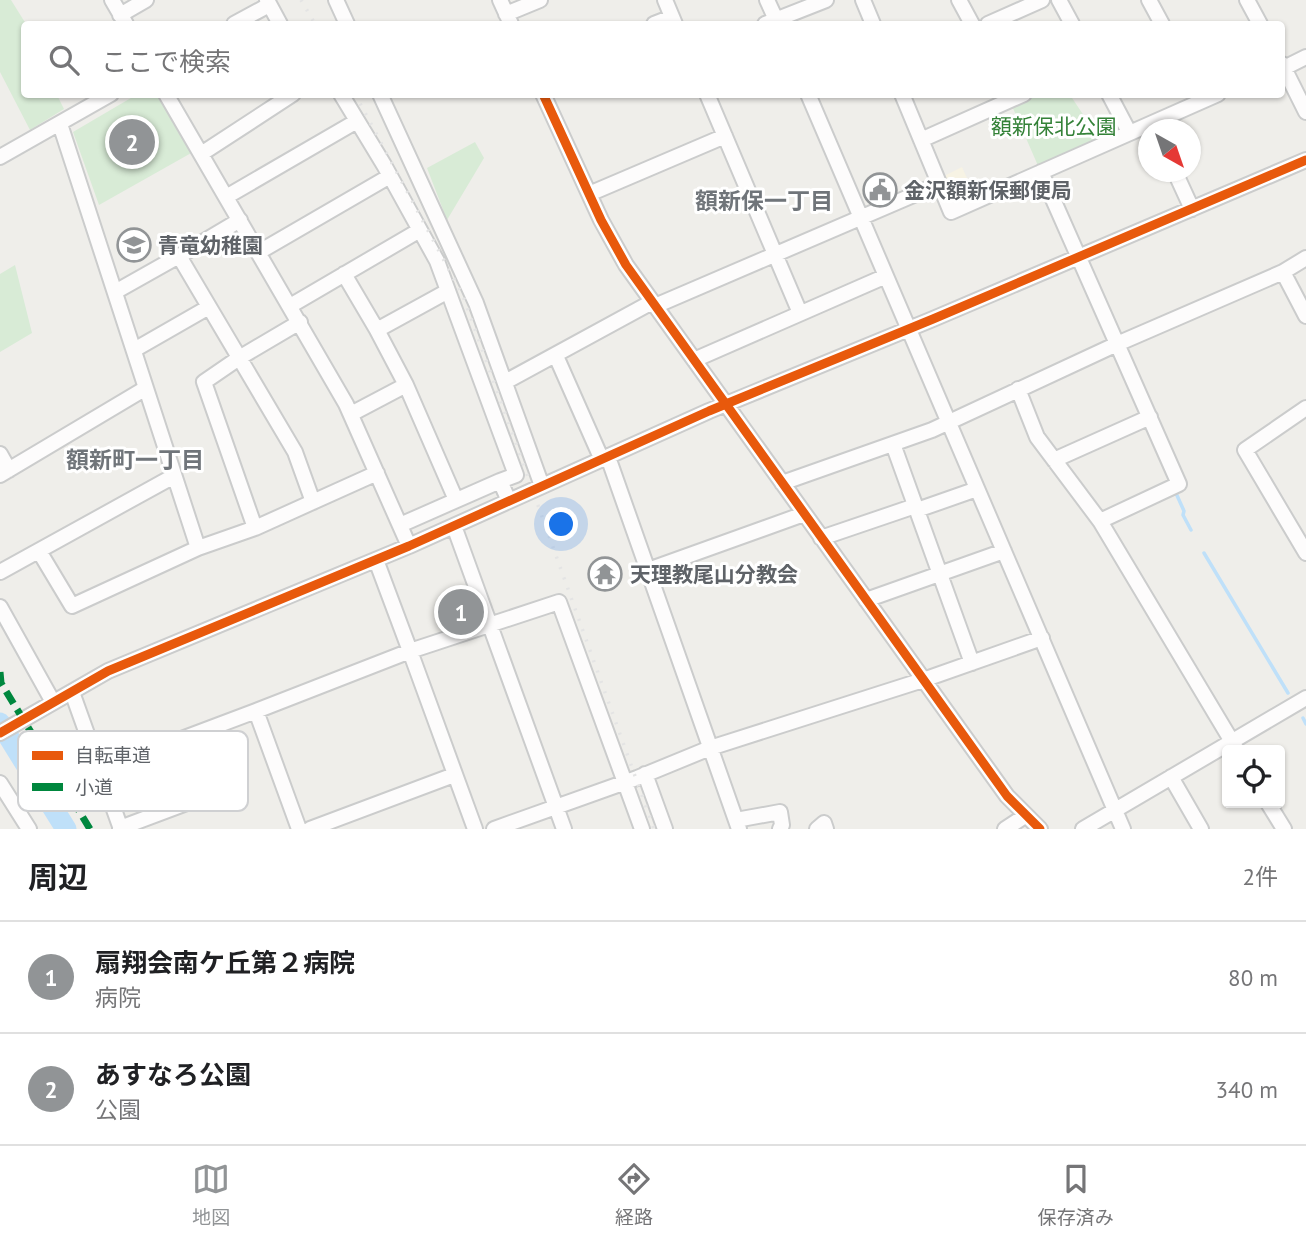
<!DOCTYPE html>
<html lang="ja">
<head>
<meta charset="utf-8">
<style>
	:root { --surface:#fff; --page:#f6f6f6; --text:#202124; --muted:#757577; --line:#e0e0e0; --accent:#919496 }
	body { margin:0; font-family:"PT Sans","Noto Sans JP",sans-serif; background:var(--page); color:var(--text) }
	.controls { position:absolute; right:21px; bottom:21px; display:grid; overflow:hidden; border-radius:7px; box-shadow:0 2px 5px #0004 }
	.controls button { width:63px; height:63px; display:grid; place-items:center; padding:0; border:0; border-bottom:2px solid var(--line); background:var(--surface); color:var(--text); font:35px sans-serif }
	.compass { position:absolute; left:1138px; top:119px; width:63px; height:63px; border-radius:50%; background:var(--surface); box-shadow:0 2px 5px #0004; rotate:140deg }
	.you { position:absolute; left:562px; top:525px; width:24px; height:24px; margin:-18px; border:5px solid #fff; border-radius:50%; background:#1a73e8; box-shadow:0 0 0 10px #1a73e833 }
	.badge { display:grid; place-items:center; width:46px; height:46px; border-radius:50%; background:var(--accent); color:#fff; font-size:23px; font-weight:700 }
	.pin { position:absolute; translate:-50% -50%; border:4px solid #fff; box-shadow:0 2px 7px #0006 }
	.list { margin:0; padding:0; list-style:none }
	h2 { display:flex; justify-content:space-between; align-items:center; height:91px; margin:0; padding:0 28px; font-size:30px }
	h2 small { font-size:23px; font-weight:400; color:var(--muted) }
	.list li { display:grid; grid-template-columns:46px 1fr auto; gap:21px; align-items:center; box-sizing:border-box; height:112px; padding:0 28px; border-top:2px solid var(--line) }
	.list b { display:block; font-size:26px; white-space:nowrap }
	.list p { margin:0; font-size:23px; white-space:nowrap; color:var(--muted) }
	.list em { font-size:23px; font-style:normal; color:var(--muted) }
	.icon { flex:none; width:38px; height:38px; fill:none; stroke:currentColor; stroke-width:2; stroke-linecap:round; stroke-linejoin:round }
	.map { position:relative; flex:none; width:1306px; height:829px; overflow:hidden }
	.search { position:absolute; background:var(--surface); box-shadow:0 2px 5px #0004; left:21px; right:21px; top:21px; height:77px; display:flex; align-items:center; gap:18px; box-sizing:border-box; padding:0 24px; border-radius:7px; color:var(--muted); font-size:26px }
	.sheet { height:315px; background:var(--surface) }
	nav { display:flex; justify-content:space-around; align-items:center; box-sizing:border-box; height:98px; border-top:2px solid var(--line); background:var(--surface); font-size:19px; color:var(--muted) }
	nav a { display:grid; justify-items:center; gap:4px }
	nav .on { color:var(--accent) }
	.map>svg:first-child { display:block }
</style>
</head>
<body>
<div class="map">
<svg width="1306" height="829" viewBox="0 0 1306 829">
	<rect width="100%" height="100%" fill="#efeeea"/>
	<path fill="#f7f3e4" d="M962 167 975 196 958 203 952 201 942 177Z"/>
	<path fill="#d8ebd6" d="M0 0H11L26 24 24 94 57 95 64 109 30 130 0 72Z
		M136 95H160L193 152 99 205 73 132Z
		M1039 95H1070L1101 141 1039 168 1012 106Z
		M475 142 484 158 447 220 427 168Z
		M15 265 32 333 0 352V274Z"/>
	<g fill="none" stroke-linecap="round" stroke-linejoin="round">
		<path stroke="#bfe0f9" stroke-width="3.5" d="M1175 491 1184 511 1183 515 1191 530
			M1204 553 1288 693
			M1303 718 1306 724"/>
		<path stroke="#bfe0f9" stroke-width="21" d="M0 723 66 829"/>
		<defs>
			<path id="minor" d="M112 0 126 24
				M267 0 280 24
				M336 0 347 24
				M500 0 511 24
				M665 0 675 24
				M767 0 778 24
				M863 0 873 24
				M959 0 972 24
				M1059 0 1072 24
				M1149 0 1162 24
				M1247 0 1260 24
				M506 14 540 0
				M120 15 146 0
				M234 24 269 5
				M654 24 672 17
				M765 24 826 0
				M988 24 1042 0
				M1282 64 1306 112
				M1282 69 1306 57
				M166 94 346 404 409 546
				M341 94 384 165 437 261 516 475 500 481 509 501
				M380 94 476 303 542 486
				M543 94 601 220 626 265 1007 796 1040 829
				M707 94 800 313
				M808 94 1123 829
				M902 94 951 212 1218 94
				M1109 94 1129 132
				M60 124 198 548 255 528 377 473
				M921 140 1024 94
				M201 154 293 94
				M0 157 111 94
				M1041 172 1179 484 1100 521 1237 750
				M1175 172 1192 209
				M589 194 725 136
				M226 197 357 121
				M259 252 390 176
				M176 258 240 220
				M1283 272 1306 258
				M344 274 377 330
				M115 292 179 256 295 452 313 502
				M290 306 420 230
				M655 306 939 184
				M134 350 209 307
				M556 356 602 460
				M694 360 886 276
				M505 382 652 302
				M406 385 456 500
				M1018 389 1037 437 1100 521
				M1306 408 1245 450 1306 553
				M351 414 406 385 377 330 448 291
				M893 444 972 663
				M0 454 9 470
				M608 457 739 829
				M1054 460 1150 417
				M0 475 146 388
				M782 483 932 430 1117 344 1283 272 1306 316
				M917 510 977 489
				M400 525 500 481
				M454 526 564 829
				M255 528 204 382 239 358 300 322
				M821 538 915 506
				M39 551 72 606 198 548
				M648 570 804 514
				M0 572 174 476
				M866 600 1004 551
				M0 607 53 702
				M72 692 121 829
				M0 733 108 671 409 546 709 411 933 319 1306 160
				M645 774 665 829
				M1171 777 1201 829
				M0 783 29 829
				M1268 803 1284 829
				M736 820 780 812 782 825 780 829
				M120 828 200 798 179 740 256 711
				M299 829 256 711 410 651 376 560
				M310 829 454 775
				M475 829 410 651 559 602 642 829
				M494 829 637 778 710 748 923 680 1042 638
				M817 829 824 823 826 829
				M1005 829 1025 816
				M1083 829 1306 698"/>
		</defs>
		<use href="#minor" stroke="#cbcccc" stroke-width="18"/>
		<use href="#minor" stroke="#fdfcfc" stroke-width="14"/>
		<path stroke="#e4e4e4" stroke-width="3.5" stroke-dasharray="2 9" stroke-linecap="butt" d="M301 0 315 24
			M355 94 463 296 654 829"/>
		<path stroke="#00873e" stroke-width="7" stroke-dasharray="14 7" stroke-linecap="butt" d="M0 672 1 683 90 829"/>
		<defs>
			<path id="cycleway" d="M543 94 601 220 626 265 1007 796 1040 829
				M0 733 108 671 409 546 709 411 933 319 1306 160"/>
		</defs>
		<use href="#cycleway" stroke="#fff" stroke-width="13"/>
		<use href="#cycleway" stroke="#e8590c" stroke-width="9"/>
	</g>
	<defs>
		<symbol id="civic-ring" viewBox="-11 -11 22 22"><circle r="9.5" fill="#fff" stroke="#919496" stroke-width="1.5"/><path d="M-.6-6.5H3V-4.5H.6V-3L4-1V1h2V6H-6V1h2V-1L-.6-3ZM-1.2 2.5V6h2.4V2.5Z" fill="#919496"/></symbol>
		<symbol id="school-ring" viewBox="-11 -11 22 22"><circle r="9.5" fill="#fff" stroke="#919496" stroke-width="1.5"/><path d="M0-5L7-2L0 1L-7-2ZM-4 1L0 2.5L4 1V4Q0 6-4 4Z" fill="#919496"/></symbol>
		<symbol id="temple-ring" viewBox="-11 -11 22 22"><circle r="9.5" fill="#fff" stroke="#919496" stroke-width="1.5"/><path d="M0-6L5-2H3V0L6.5 2.5H4V6H1.5V3h-3V6H-4V2.5H-6.5L-3 0V-2H-5Z" fill="#919496"/></symbol>
	</defs>
	<g fill-rule="evenodd">
		<use href="#civic-ring" x="861" y="171" width="38" height="38"/>
		<use href="#school-ring" x="115" y="226" width="38" height="38"/>
		<use href="#temple-ring" x="586" y="555" width="38" height="38"/>
	</g>
	<g text-anchor="middle" dominant-baseline="central" stroke-width="6" stroke-linejoin="round" paint-order="stroke">
		<g font-size="21" fill="#348238" stroke="#fff">
			<text x="1054" y="126">額新保北公園</text>
		</g>
		<g font-size="21" font-weight="bold" fill="#5f6368" stroke="#fff" text-anchor="start">
			<text x="904" y="190">金沢額新保郵便局</text>
			<text x="158" y="245">青竜幼稚園</text>
			<text x="630" y="574">天理教尾山分教会</text>
		</g>
		<g font-size="23" font-weight="bold" fill="#70757a" stroke="#fff">
			<text x="764" y="200">額新保一丁目</text>
			<text x="135" y="459">額新町一丁目</text>
		</g>
	</g>
	<rect x="18" y="731" width="230" height="80" rx="10" fill="#fff" stroke="#cfd0d2" stroke-width="2"/>
	<rect x="32" y="751" width="31" height="9" fill="#e8590c"/>
	<rect x="32" y="783" width="31" height="8" fill="#00873e"/>
	<g font-size="19" fill="#5f6368">
		<text x="75" y="762">自転車道</text>
		<text x="75" y="794">小道</text>
	</g>
</svg>
<div class="controls">
<button><svg class="icon" aria-label="locate" viewBox="0 0 24 24"><circle cx="12" cy="12" r="6"/><path d="M12 2v4M12 18v4M2 12h4M18 12h4"/></svg></button>
</div>
<svg class="compass" viewBox="-18 -18 36 36"><path d="M0-13l5 13h-10z" fill="#e53935"/><path d="M0 13l5-13h-10z" fill="#757577"/></svg>
<div class="you"></div>
<div class="pin badge" style="left:461px;top:612px">1</div>
<div class="pin badge" style="left:132px;top:142px">2</div>
<div class="search"><svg class="icon" aria-label="search" viewBox="0 0 24 24"><circle cx="10" cy="10" r="6"/><path d="M15 15l6 6"/></svg>ここで検索</div>
</div>
<section class="sheet">
<h2>周辺<small>2件</small></h2>
<ul class="list">
<li><span class="badge">1</span><div><b>扇翔会南ケ丘第２病院</b><p>病院</p></div><em>80 m</em></li>
<li><span class="badge">2</span><div><b>あすなろ公園</b><p>公園</p></div><em>340 m</em></li>
</ul>
</section>
<nav>
<a class="on"><svg class="icon" aria-label="map" viewBox="0 0 24 24"><path d="M3 6l6-2 6 2 6-2v14l-6 2-6-2-6 2zM9 4v14M15 6v14"/></svg>地図</a>
<a><svg class="icon" aria-label="directions" viewBox="0 0 24 24"><path d="M12 3l9 9-9 9-9-9zM9 14v-3h6M13 9l2 2-2 2"/></svg>経路</a>
<a><svg class="icon" aria-label="saved" viewBox="0 0 24 24"><path d="M7 4h10v16l-5-4-5 4z"/></svg>保存済み</a>
</nav>
</body>
</html>
